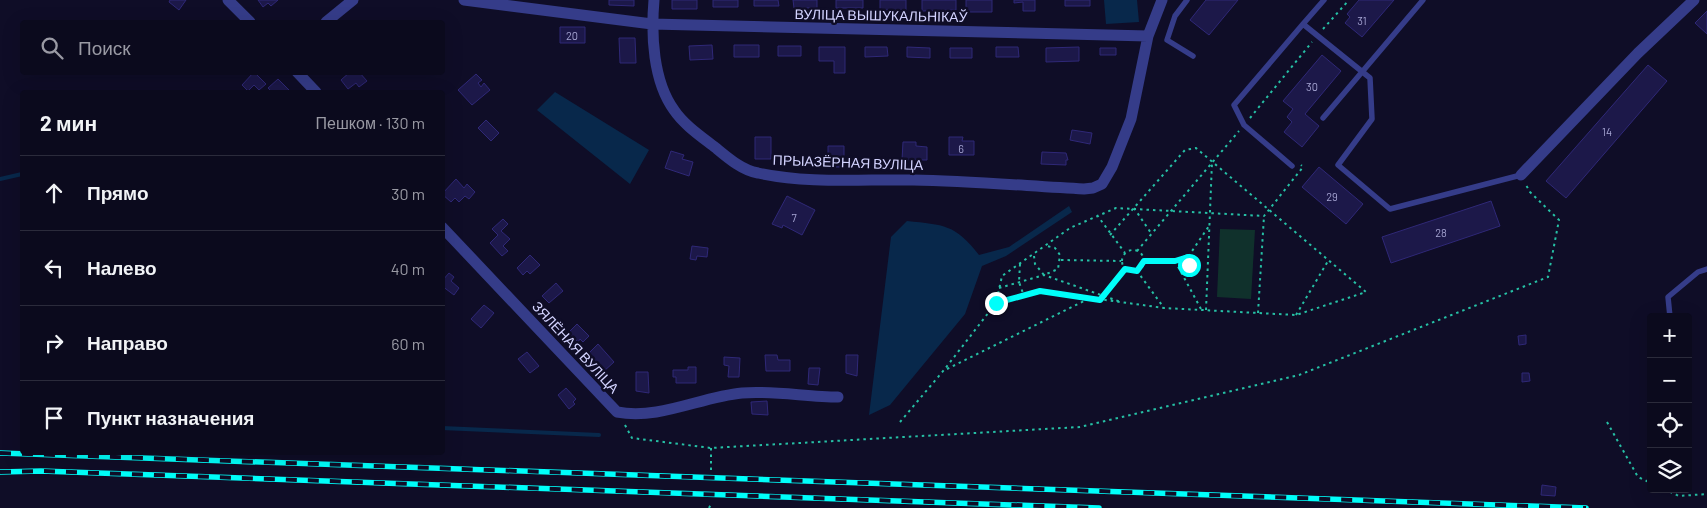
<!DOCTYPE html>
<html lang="ru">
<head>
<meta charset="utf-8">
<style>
	:root { --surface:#0b0a1d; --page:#141326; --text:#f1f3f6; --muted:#9a9aa4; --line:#2b2b3b }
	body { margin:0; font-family:Barlow,sans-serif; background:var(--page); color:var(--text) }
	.controls { position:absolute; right:15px; bottom:15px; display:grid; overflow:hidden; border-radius:5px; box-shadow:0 5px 20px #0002 }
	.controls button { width:45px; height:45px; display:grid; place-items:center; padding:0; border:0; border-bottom:1px solid var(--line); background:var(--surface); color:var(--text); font:25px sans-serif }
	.stop { position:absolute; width:15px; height:15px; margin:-11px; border:4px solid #00fefa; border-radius:50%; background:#fff }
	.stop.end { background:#00fefa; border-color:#fff; box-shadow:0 1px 5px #0008 }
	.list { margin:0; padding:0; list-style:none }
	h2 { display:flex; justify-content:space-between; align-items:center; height:65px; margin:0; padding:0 20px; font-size:21px }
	h2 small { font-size:16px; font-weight:400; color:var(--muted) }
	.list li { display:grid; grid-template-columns:32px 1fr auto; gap:15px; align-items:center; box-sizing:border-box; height:75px; padding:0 20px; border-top:1px solid var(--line) }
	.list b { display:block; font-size:19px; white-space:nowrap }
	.list em { font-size:16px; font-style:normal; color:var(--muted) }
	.icon { flex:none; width:28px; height:28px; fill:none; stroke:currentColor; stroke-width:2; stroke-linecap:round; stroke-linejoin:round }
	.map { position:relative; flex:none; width:1707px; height:508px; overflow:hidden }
	.search { position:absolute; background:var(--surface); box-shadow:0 5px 20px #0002; left:20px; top:20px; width:425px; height:55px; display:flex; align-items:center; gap:12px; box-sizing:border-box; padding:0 18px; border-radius:5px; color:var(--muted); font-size:19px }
	.panel { position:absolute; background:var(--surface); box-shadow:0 5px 20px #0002; left:20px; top:90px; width:425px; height:365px; border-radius:5px }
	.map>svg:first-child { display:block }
</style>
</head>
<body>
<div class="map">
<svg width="1707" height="508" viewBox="0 0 1707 508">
	<rect width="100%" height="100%" fill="#0f0d27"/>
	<path fill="#10312c" d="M1220 229 1255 230 1251 299 1217 297Z"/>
	<path fill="#08284b" d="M1104 0H1137L1139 22 1106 24Z
		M555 92 649 150 630 184 537 110Z
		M1069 206 1072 212 1006 256 982 266 965 314 890 405 869 415 891 237 907 221C944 225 955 224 979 255L1009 247Z"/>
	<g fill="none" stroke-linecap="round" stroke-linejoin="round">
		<path stroke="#08284b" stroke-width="4" d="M0 179 22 174
			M442 428 599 435"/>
	</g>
	<path fill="#1c1849" stroke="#2f2877" d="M170 0H186L179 10 169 2Z
		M258 0H278L271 6 268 3 263 7Z
		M609 0H634V6L609 5Z
		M672 0H697V9H672Z
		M713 0H738V7H713Z
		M754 0H778L779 6H754Z
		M793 0H817V8H794Z
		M836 0H863V8H836Z
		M880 0H906V10H880Z
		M922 0H956V10L922 11Z
		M966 0H992V12H966Z
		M1014 0H1035V11H1023V2L1014 3Z
		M1065 0H1090V6H1065Z
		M1206 0H1238L1209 35 1190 20Z
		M1359 0H1394L1362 37 1345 23 1350 17 1347 14Z
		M1707 11V34L1695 23Z
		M560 27H585V43H560Z
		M619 38H635L636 63H620Z
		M712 45 713 59 690 60 689 46Z
		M734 45H759V57H734Z
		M778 46H801V56H778Z
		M819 47H845V73H834V61H819Z
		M865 47H887L888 56 865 57Z
		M907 47 930 48V58L907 57Z
		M996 47H1018L1019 57H996Z
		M1079 47V61L1046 62V48Z
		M950 48H972V58H950Z
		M1100 48H1116V55H1100Z
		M1322 55 1341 71 1305 114 1319 126 1302 147 1284 132 1292 122 1287 117 1293 109 1283 101Z
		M1648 65 1667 81 1566 198 1546 181Z
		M254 72 266 84 259 90 254 85 248 91 242 85Z
		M350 72H359L367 81 359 87 356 83 348 89 341 80Z
		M476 74 482 80 478 83 481 87 484 83 490 90 472 105 458 90Z
		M278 79 291 92H272L268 88Z
		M486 120 499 133 491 141 478 128Z
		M1072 130 1092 133 1090 144 1070 140Z
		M755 137H771V159H755Z
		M949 137H963L962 141H974V155H949Z
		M903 142H916V146L927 147V160H902Z
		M828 146H844V167H828Z
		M671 151 684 155 682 159 693 162 689 176 665 168Z
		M1042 152 1066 153 1068 160H1066V165L1041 164Z
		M1319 167 1363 204 1346 224 1302 187Z
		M456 179 464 188 467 184 475 192 469 199 465 196 459 202 455 198 451 202 442 194Z
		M787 196 815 210 802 235 783 225 782 228 772 224Z
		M1491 201 1500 226 1391 263 1382 237Z
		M503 219 508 224 501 231 510 239 503 246 508 251 502 256 490 243 498 235 492 229Z
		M692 246 708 248 707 257 697 256 696 260 690 259Z
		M530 255 540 265 530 274 527 271 523 275 517 268Z
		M449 273 454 277 451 281 459 288 454 295 442 286V281Z
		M556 283 563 291 549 303 542 296Z
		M484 305 494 313 481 328 471 319Z
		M577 324 589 336 583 342 580 339 578 342 568 333Z
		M1526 335V344L1519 345 1518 336Z
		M598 344 614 362 603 372 587 355Z
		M527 352 539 366 530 373 518 359Z
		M765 355H777L778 360H790V371H766Z
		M846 355H858L857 376 846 373Z
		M724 357 740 358 739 377H728L729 366 724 365Z
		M688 367H696V383H676V377H673V370H688Z
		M809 368H820L818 385 808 384Z
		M636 372H648L649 393 636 391Z
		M1522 373H1529L1530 381 1522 382Z
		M566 388 576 399 573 402 575 404 569 409 558 395Z
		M767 401 768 415 752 414 751 402Z
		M1542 485 1556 487 1555 496 1541 495Z"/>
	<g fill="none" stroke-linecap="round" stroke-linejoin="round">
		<path stroke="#26c0a5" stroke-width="2" stroke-dasharray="2.5 4" stroke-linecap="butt" d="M1323 29 1349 0
			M1250 118 1312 42
			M1134 208 1151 233
			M1097 215 1125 253
			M1110 235 1185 150 1196 148 1366 292 1296 315 1164 308
			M1122 261a11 11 0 1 1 22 0a11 11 0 1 1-22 0Z
			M1137 251 1239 131
			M1034 256 1035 264 1044 275 1058 269 1060 255 1055 248 1047 246
			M1061 260 1121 261
			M1144 261H1175L1188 257 1209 226
			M1175 261 1201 309
			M1020 264 1019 282 1024 296
			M1181 273 1189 265 1188 257
			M999 288 1044 275 1121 302
			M1099 300 1125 269
			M996 303 1040 291 1164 308 1137 271
			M1206 310 1212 162
			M1258 313 1264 216
			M1296 315 1328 261
			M947 369 1088 299
			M900 422 944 370 996 303 1002 276 1070 228 1116 208 1264 216 1303 167 1301 165
			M1607 422 1638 477 1651 483
			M625 425 632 438 711 448 1080 427 1299 375 1548 277 1559 220 1530 192 1526 185
			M711 448V470
			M1664 489 1679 496 1707 494
			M709 508 711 504"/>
		<path stroke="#353c89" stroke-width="5.5" d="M1187 0 1175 16 1167 40 1193 56
			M1324 0 1303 24 1370 78 1372 119 1338 165 1390 209 1521 175
			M1323 118 1423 0
			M1292 166 1244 125 1234 105 1303 24
			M1670 317 1668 297 1698 272 1707 269"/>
		<path stroke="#353c89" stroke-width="11" d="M228 0 250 22
			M464 0 652 24 1148 36
			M654 0C651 35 653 81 674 110 684 125 702 137 716 148 728 158 742 170 758 173 808 184 863 179 913 180 970 181 1027 186 1084 189L1093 188 1102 184 1112 167 1131 119 1148 36 1162 0
			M326 22 353 0
			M297 72 316 92
			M1521 175 1638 53 1694 0
			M442 227 617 412C660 420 700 397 742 393 770 390 808 397 838 397"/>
		<defs>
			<path id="rail" d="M0 453 1586 508
				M0 472 41 471 1099 508"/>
		</defs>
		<use href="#rail" stroke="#00fefa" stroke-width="5.5"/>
		<use href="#rail" stroke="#0f0d27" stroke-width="4" stroke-dasharray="11" stroke-linecap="butt"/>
	</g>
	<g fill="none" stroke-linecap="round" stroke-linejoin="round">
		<path stroke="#00fefa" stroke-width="6" d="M996 303 1040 291 1100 300 1125 269 1137 271 1144 261H1175L1188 257 1189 265"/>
	</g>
	<g text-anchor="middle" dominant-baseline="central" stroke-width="5" stroke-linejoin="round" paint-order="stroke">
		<g font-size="11" fill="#a5a4d2">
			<text x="1362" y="20">31</text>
			<text x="572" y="35">20</text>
			<text x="1312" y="86">30</text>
			<text x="1607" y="131">14</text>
			<text x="961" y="148">6</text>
			<text x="1332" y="196">29</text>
			<text x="794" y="217">7</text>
			<text x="1441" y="232">28</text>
		</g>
		<g font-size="14" fill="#d3d3ff" stroke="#0f0d27">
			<text transform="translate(881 15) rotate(1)">ВУЛІЦА ВЫШУКАЛЬНІКАЎ</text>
			<text transform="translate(848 162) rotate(2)">ПРЫАЗЁРНАЯ ВУЛІЦА</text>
			<text transform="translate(576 347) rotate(47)">ЗЯЛЁНАЯ ВУЛІЦА</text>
		</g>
	</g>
</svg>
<div class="controls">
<button>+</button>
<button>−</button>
<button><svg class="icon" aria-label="locate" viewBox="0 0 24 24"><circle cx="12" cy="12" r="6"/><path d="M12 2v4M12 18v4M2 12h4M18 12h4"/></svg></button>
<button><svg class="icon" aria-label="layers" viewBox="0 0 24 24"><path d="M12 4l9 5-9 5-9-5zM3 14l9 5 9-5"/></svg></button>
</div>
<div class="stop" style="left:1189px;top:265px"></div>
<div class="stop end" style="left:996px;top:303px"></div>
<div class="search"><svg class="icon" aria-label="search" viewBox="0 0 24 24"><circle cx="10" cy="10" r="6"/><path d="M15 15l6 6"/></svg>Поиск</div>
<section class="panel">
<h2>2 мин<small>Пешком · 130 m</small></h2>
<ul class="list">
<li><svg class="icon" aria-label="ahead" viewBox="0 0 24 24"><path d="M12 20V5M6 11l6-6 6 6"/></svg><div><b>Прямо</b></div><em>30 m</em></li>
<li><svg class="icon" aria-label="left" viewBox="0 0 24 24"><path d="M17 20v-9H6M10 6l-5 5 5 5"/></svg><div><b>Налево</b></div><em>40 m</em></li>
<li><svg class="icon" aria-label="right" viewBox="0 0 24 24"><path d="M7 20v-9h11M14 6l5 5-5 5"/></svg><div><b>Направо</b></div><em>60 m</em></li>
<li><svg class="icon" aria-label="arrive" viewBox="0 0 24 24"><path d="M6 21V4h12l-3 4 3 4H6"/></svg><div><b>Пункт назначения</b></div></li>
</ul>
</section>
</div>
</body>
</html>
